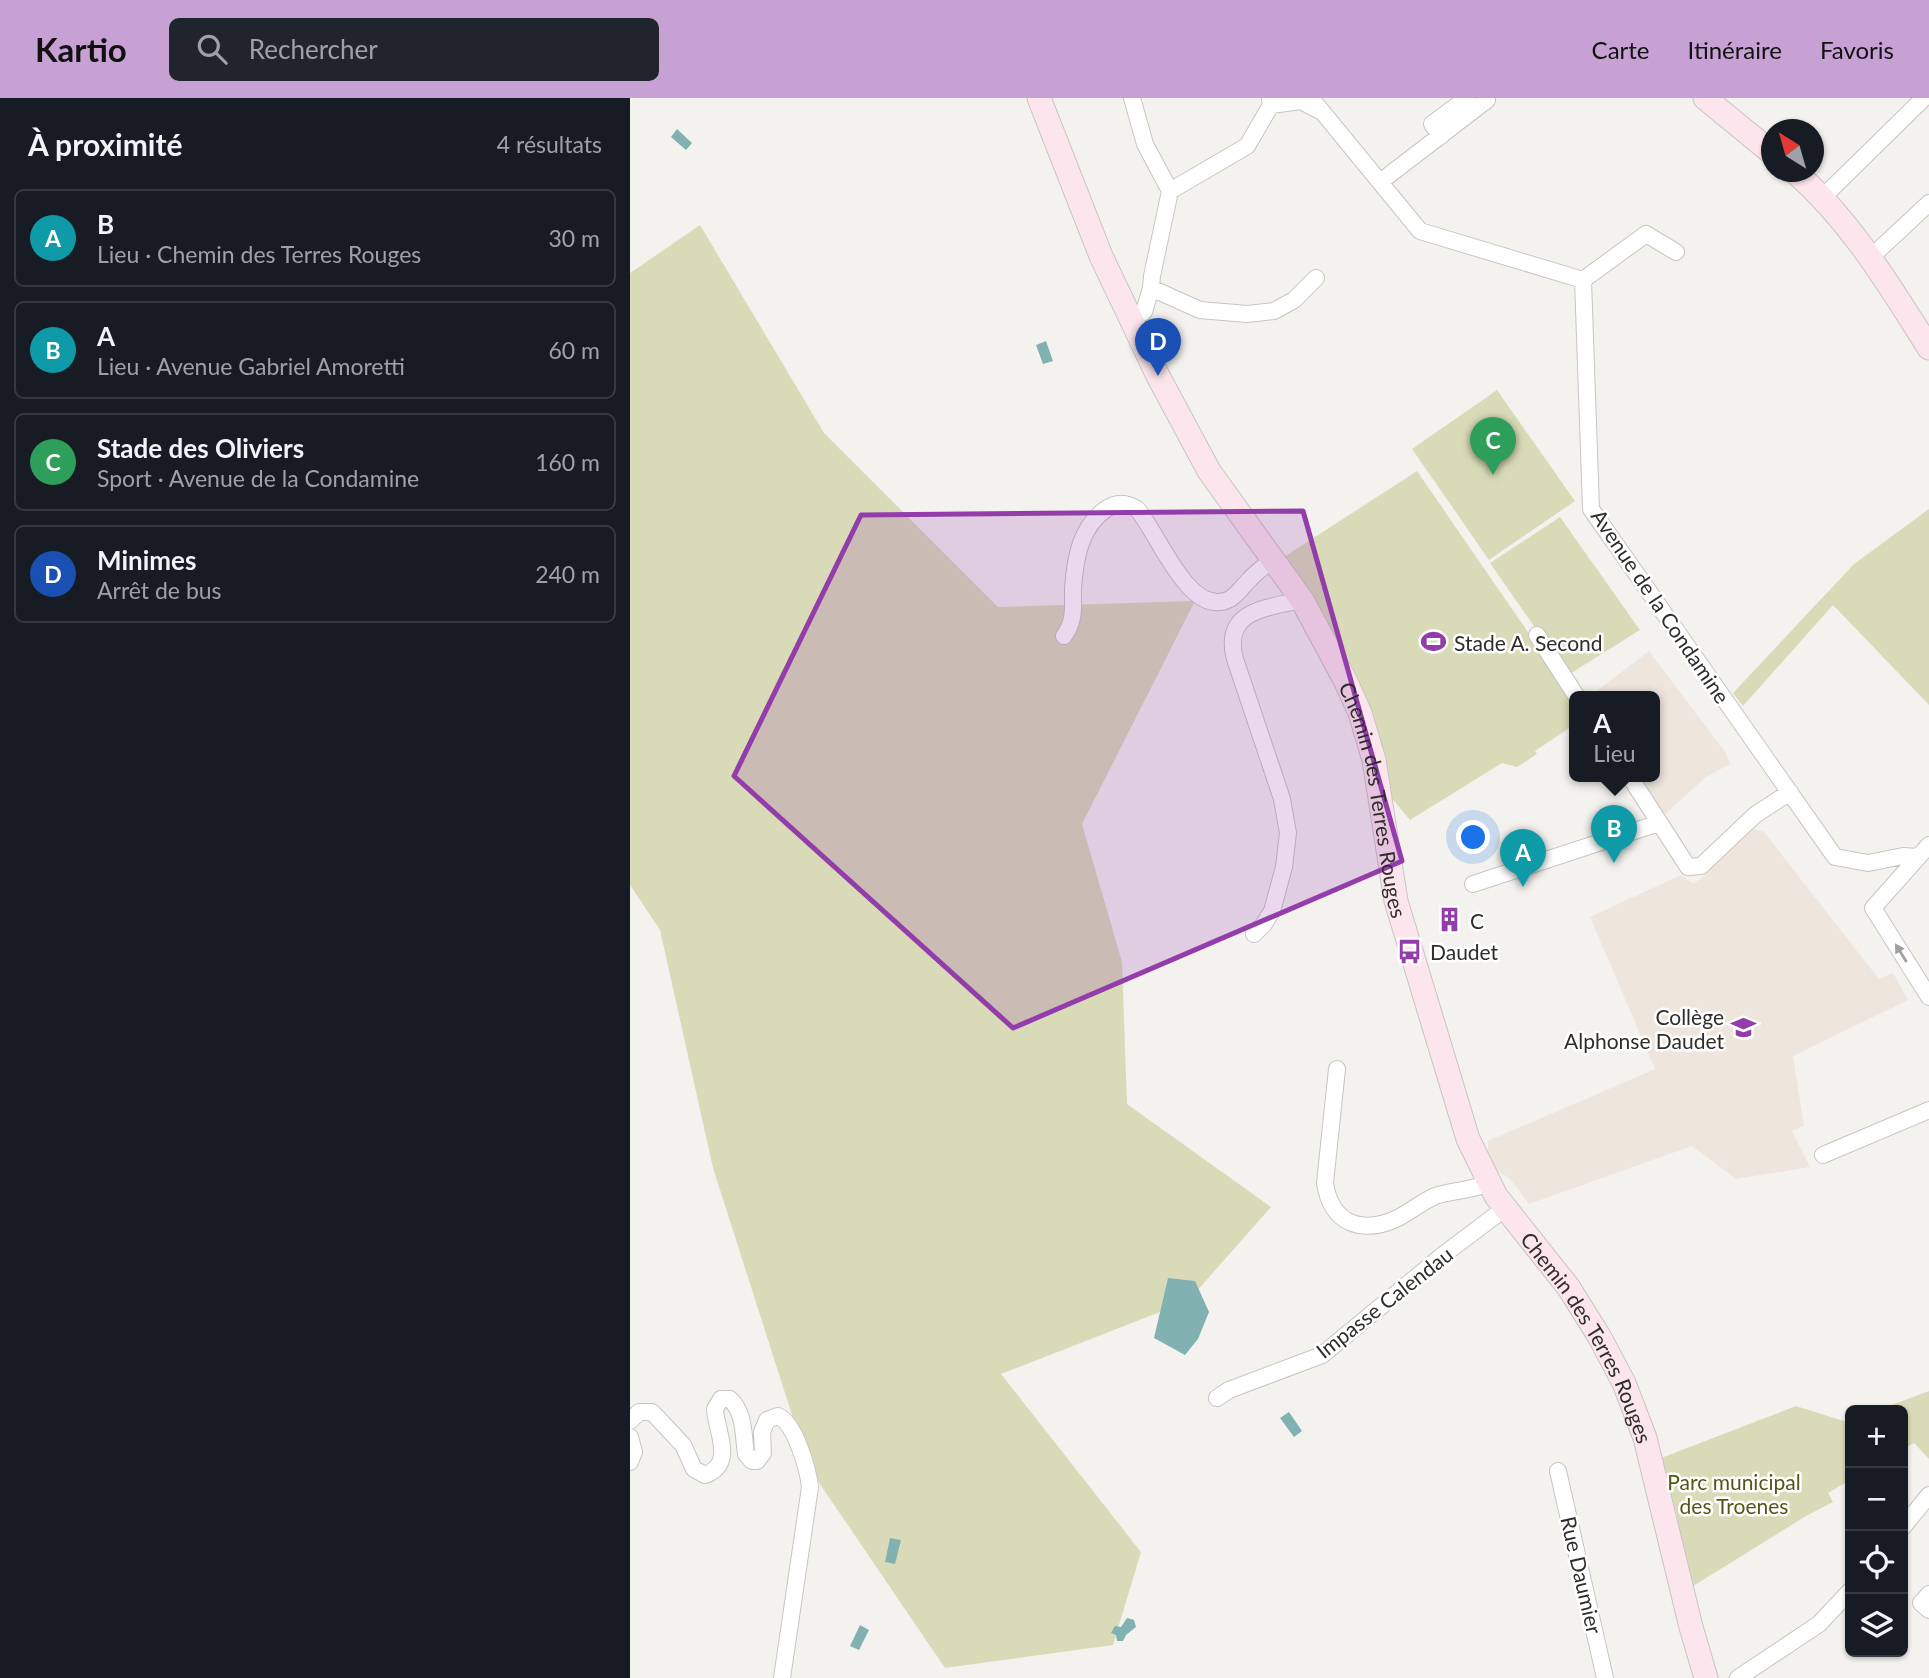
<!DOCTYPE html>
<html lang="fr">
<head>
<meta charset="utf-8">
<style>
	:root { --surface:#171b24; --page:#20242c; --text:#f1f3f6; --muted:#9ea1a6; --line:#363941; --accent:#c7a1d4 }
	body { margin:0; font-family:Lato,sans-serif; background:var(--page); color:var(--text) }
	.controls { position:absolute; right:21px; bottom:21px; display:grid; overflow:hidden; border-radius:10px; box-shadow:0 2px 5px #0004 }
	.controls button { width:63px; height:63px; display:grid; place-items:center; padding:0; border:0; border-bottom:2px solid var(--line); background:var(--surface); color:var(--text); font:35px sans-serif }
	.compass { position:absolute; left:1131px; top:21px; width:63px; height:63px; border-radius:50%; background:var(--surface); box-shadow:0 2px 5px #0004; rotate:323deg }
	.you { position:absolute; left:844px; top:740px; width:24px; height:24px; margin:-18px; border:5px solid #fff; border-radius:50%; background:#1a73e8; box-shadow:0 0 0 10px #1a73e833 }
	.badge { display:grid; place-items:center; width:46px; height:46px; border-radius:50%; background:var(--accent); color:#fff; font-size:23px; font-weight:700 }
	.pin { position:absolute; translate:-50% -58px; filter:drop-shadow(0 2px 4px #0008) }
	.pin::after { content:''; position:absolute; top:37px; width:24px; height:21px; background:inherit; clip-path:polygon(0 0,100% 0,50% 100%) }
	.popup { position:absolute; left:939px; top:593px; width:91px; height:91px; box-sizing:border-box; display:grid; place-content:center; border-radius:10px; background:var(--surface); filter:drop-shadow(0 2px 5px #0005); font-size:23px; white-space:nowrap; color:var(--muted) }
	.popup b { font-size:26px; color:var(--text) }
	.popup::after { content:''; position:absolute; left:50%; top:100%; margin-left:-14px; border:14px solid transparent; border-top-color:var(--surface) }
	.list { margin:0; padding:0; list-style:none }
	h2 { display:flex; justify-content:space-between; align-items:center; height:91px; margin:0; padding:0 28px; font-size:30px }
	h2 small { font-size:23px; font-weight:400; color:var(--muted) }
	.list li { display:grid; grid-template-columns:46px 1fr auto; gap:21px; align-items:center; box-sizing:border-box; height:98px; margin:0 14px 14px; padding:0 14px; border:2px solid var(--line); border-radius:10px }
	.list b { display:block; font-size:26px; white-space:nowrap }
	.list p { margin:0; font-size:23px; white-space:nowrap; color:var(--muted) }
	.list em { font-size:23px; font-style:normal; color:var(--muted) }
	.icon { flex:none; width:38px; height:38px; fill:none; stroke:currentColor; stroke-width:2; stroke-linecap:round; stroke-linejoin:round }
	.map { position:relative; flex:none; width:1299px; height:1580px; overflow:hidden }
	header { display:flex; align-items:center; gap:42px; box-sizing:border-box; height:98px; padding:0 35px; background:var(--accent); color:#111 }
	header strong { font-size:33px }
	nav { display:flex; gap:38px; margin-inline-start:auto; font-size:24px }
	.search { width:490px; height:63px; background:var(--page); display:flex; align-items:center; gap:18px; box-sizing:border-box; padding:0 24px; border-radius:10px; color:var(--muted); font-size:26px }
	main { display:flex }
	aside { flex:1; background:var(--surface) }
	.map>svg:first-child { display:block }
</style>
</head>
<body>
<header>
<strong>Kartio</strong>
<div class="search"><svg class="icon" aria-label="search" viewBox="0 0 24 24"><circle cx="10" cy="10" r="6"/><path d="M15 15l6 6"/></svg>Rechercher</div>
<nav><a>Carte</a><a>Itinéraire</a><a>Favoris</a></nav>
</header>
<main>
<aside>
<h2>À proximité<small>4 résultats</small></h2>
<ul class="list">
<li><span class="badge" style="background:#0f9aa8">A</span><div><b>B</b><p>Lieu · Chemin des Terres Rouges</p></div><em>30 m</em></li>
<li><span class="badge" style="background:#0f9aa8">B</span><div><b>A</b><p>Lieu · Avenue Gabriel Amoretti</p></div><em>60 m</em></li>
<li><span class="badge" style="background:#2e9e5b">C</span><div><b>Stade des Oliviers</b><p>Sport · Avenue de la Condamine</p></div><em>160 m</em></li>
<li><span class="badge" style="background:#1a4fb4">D</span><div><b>Minimes</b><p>Arrêt de bus</p></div><em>240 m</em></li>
</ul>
</aside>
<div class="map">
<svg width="1299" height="1580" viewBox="0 0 1299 1580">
	<rect width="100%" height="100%" fill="#f4f2ef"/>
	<path fill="#eee6dd" d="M1019 553 1096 655 1100 666 1076 679 1033 718 1007 679H1024V599H959Z
		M1121 730 1134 734 1249 881 1263 875 1278 902 1163 958 1174 1028 1162 1033 1180 1069 1106 1081 1062 1048 899 1106 880 1081 858 1067V1043L1025 971 960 819 1051 777 1063 786 1075 777 1111 736Z"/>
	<path fill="#d9dbb8" d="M70 127 194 335 368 509 565 503 452 726 492 864 497 1006 641 1109 558 1203 371 1276 511 1454 483 1547 315 1570 179 1370 83 1070 30 832 0 787V175Z
		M867 292 945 403 859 462 782 351Z
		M787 373 944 601V627L905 653 907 656 887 669 872 665 780 722 755 692 651 461Z
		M1299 411V607L1203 507 1113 608 1103 595 1224 466Z
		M930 419 1010 532 938 577 860 465Z
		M1299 1293V1361L1284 1345 1273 1351V1312H1248Z
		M1166 1308 1217 1324 1220 1323V1382L1198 1395 1203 1404 1176 1418 1060 1490 1047 1418 1031 1360Z"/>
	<path fill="#81b1b1" d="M47 31 62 45 56 52 41 39Z
		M416 243 423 263 413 266 406 247Z
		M538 1180 565 1183 579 1214 568 1241 555 1257 524 1240Z
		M659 1314 672 1333 664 1339 650 1320Z
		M260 1440 271 1442 265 1466 255 1464Z
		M497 1520 504 1522 506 1529 496 1537 493 1543H487L486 1537 481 1535 485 1528 491 1529Z
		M230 1527 239 1532 229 1552 220 1548Z"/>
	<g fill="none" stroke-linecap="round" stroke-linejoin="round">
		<defs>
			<path id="minor" d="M502 0 515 46 540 93
				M681 0 790 133 953 182
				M641 7 671 3 688 12
				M811 38 802 26 837 0
				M750 84 857 2 855 0
				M1193 99 1294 0
				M1240 160 1299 105
				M953 182 961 411 1205 759 1238 765 1273 758 1288 759
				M953 182 1016 136 1046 154
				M521 190 570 212 617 216 644 213 664 202 686 180
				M499 221 514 214 521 190 522 178 540 93 617 48 641 7 640 0
				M907 537 947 599
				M434 538C445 523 443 509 443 491 445 461 450 429 476 411 486 404 496 404 507 411 528 434 559 522 600 501 608 496 612 489 619 482 626 474 635 468 644 461
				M1000 679 1058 769 1071 768 1125 717 1160 694
				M1299 747 1243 810 1299 899
				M843 786 1029 725
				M624 836 634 826 642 813 654 769 658 735 652 701 605 561C592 512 637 510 672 502
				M707 971 695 1085C701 1126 732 1137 768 1120 781 1113 792 1104 805 1098 823 1092 841 1093 858 1085
				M1193 1057 1299 1012
				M587 1300 599 1292 692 1257 813 1157 874 1111
				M0 1323 9 1314H22L53 1347 64 1371 75 1377C106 1366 86 1333 85 1311L91 1301H100C115 1315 113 1337 116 1356L122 1363H127L133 1355 132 1334 137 1322 148 1318C165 1325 178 1371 180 1389L152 1580
				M0 1339 4 1354 0 1364
				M928 1373 975 1580
				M1273 1429 1299 1397
				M1299 1496 1291 1505 1299 1512
				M1108 1580 1189 1526 1220 1493"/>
			<g id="secondary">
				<path id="s1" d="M409 0 471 158 528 278 579 373 672 502 715 582 730 615 744 662 766 803 838 1041 866 1098 939 1190 969 1238 994 1285 1015 1340 1061 1529 1076 1580"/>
				<path d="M1075 0 1142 55"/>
				<path d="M1165 74C1221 123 1259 187 1299 250"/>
			</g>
		</defs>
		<use href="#minor" stroke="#c7c5c2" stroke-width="18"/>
		<use href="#secondary" stroke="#c7c5c2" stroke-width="25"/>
		<use href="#minor" stroke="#fff" stroke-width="16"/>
		<use href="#secondary" stroke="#fce5ec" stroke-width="23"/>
	</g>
	<defs><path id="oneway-solid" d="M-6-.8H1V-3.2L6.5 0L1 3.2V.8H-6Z" transform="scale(1.75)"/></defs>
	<use fill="#a1a0a0" href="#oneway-solid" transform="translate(1271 855) rotate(-122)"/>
	<path fill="#933daa" fill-opacity="0.2" stroke="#933daa" stroke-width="5" stroke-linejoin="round" d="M673 413 772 763 383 930 104 678 231 417Z"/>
	<defs>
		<symbol id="stadium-bare" viewBox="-9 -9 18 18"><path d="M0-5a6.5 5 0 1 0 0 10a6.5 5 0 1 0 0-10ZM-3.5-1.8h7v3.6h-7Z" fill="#933daa" stroke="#fff" stroke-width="2.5" paint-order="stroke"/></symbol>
		<symbol id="building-bare" viewBox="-9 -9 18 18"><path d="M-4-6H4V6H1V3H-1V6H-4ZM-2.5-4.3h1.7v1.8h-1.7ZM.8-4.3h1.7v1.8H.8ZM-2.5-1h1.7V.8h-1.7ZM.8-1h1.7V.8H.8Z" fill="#933daa" stroke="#fff" stroke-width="2.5" paint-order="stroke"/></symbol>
		<symbol id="bus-bare" viewBox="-9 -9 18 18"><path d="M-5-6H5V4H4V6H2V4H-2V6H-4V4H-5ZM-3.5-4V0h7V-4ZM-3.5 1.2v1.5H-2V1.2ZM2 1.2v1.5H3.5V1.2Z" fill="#933daa" stroke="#fff" stroke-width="2.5" paint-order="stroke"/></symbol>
		<symbol id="school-bare" viewBox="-9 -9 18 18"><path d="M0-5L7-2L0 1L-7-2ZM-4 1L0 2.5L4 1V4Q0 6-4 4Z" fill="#933daa" stroke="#fff" stroke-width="2.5" paint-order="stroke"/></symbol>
	</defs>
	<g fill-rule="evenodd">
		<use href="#stadium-bare" x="786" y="526" width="35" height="35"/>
		<use href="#building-bare" x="802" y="804" width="35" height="35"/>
		<use href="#bus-bare" x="762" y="836" width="35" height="35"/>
		<use href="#school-bare" x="1096" y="912" width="35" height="35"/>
	</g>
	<g text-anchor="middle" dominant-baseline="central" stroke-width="5" stroke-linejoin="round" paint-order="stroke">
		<g font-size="21" fill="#2e2d2c" stroke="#fff">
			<text transform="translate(1031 508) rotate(56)">Avenue de la Condamine</text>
			<text stroke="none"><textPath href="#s1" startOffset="784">Chemin des Terres Rouges</textPath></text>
			<text transform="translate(754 1204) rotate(-38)">Impasse Calendau</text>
			<text stroke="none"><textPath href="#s1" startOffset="1370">Chemin des Terres Rouges</textPath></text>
			<text transform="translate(952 1477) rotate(77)">Rue Daumier</text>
		</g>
		<g font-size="21" fill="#2e2d2c" stroke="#fff" text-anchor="start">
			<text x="824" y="544">Stade A. Second</text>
			<text x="840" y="822">C</text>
			<text x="800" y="853">Daudet</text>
			<text x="1094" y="918" text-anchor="end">Collège<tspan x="1094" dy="24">Alphonse Daudet</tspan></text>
		</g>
		<g font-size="21" fill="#545519" stroke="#fff">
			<text x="1104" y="1383">Parc municipal<tspan x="1104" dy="24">des Troenes</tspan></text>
		</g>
	</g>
</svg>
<div class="controls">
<button>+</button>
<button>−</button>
<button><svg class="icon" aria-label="locate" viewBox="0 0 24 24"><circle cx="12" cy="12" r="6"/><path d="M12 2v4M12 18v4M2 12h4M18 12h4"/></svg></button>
<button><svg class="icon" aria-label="layers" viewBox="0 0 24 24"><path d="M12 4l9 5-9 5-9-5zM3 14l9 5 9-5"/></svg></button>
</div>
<svg class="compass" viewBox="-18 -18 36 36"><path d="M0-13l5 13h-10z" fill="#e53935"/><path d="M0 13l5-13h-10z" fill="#9ea1a6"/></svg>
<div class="you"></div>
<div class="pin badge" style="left:893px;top:789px;background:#0f9aa8">A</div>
<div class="pin badge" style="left:984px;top:765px;background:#0f9aa8">B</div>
<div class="popup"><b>A</b>Lieu</div>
<div class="pin badge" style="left:863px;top:377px;background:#2e9e5b">C</div>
<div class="pin badge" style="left:528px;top:278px;background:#1a4fb4">D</div>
</div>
</main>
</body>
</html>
